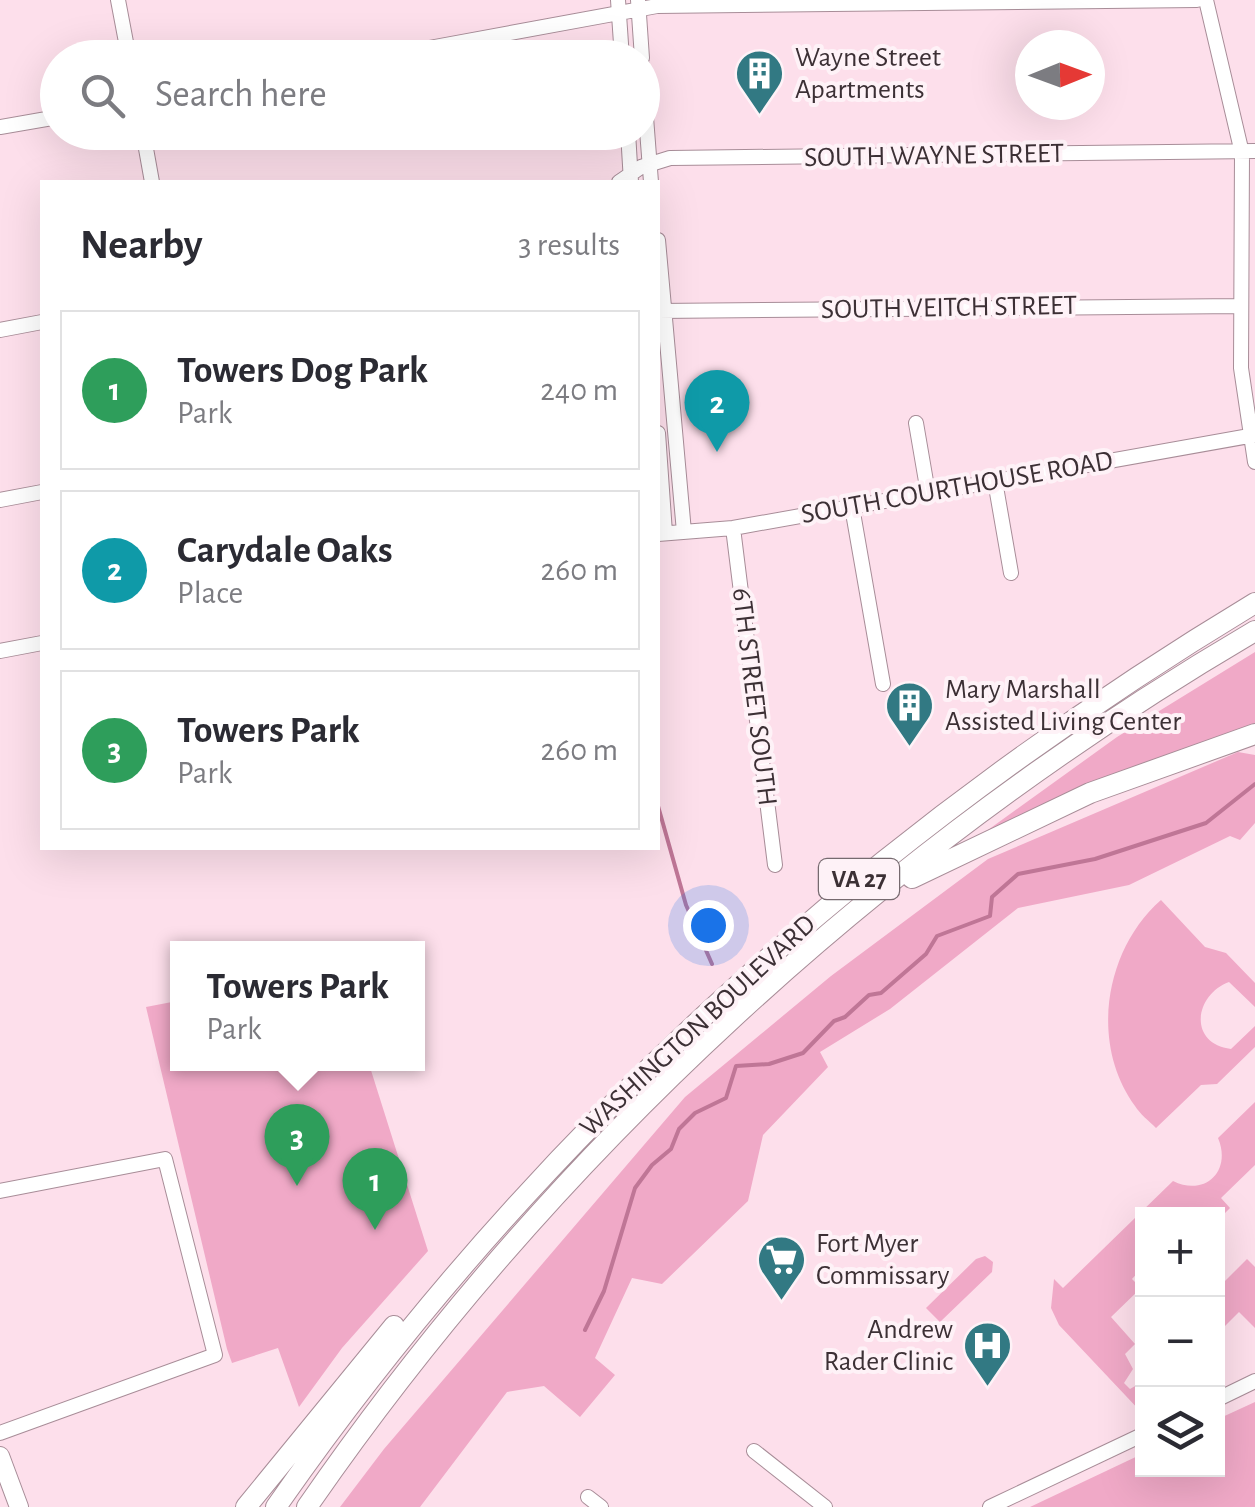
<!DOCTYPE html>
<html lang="en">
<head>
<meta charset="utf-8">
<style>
	:root { --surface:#fff; --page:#f2f2f3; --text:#2b2b33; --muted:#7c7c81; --line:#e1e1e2; --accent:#327983 }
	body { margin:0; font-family:"Alegreya Sans",sans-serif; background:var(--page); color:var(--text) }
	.controls { position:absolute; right:30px; bottom:30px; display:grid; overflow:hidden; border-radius:0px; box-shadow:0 10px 40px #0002 }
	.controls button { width:90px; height:90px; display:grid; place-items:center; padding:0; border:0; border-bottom:2px solid var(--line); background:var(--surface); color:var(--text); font:50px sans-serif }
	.compass { position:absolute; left:1015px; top:30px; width:90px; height:90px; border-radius:50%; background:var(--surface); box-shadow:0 10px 40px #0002; rotate:89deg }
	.you { position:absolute; left:708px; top:925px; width:35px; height:35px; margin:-25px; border:8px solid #fff; border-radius:50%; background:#1a73e8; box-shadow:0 0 0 15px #1a73e833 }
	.badge { display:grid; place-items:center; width:65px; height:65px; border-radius:50%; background:var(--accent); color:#fff; font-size:32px; font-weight:700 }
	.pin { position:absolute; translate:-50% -82px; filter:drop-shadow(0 2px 5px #0008) }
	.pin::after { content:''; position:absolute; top:52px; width:35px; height:30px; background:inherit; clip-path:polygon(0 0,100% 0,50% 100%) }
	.popup { position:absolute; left:170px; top:941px; width:255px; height:130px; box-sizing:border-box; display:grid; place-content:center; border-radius:0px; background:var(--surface); filter:drop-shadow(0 2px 8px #0005); font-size:32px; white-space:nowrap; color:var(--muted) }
	.popup b { font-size:38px; color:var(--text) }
	.popup::after { content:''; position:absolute; left:50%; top:100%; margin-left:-20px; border:20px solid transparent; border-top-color:var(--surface) }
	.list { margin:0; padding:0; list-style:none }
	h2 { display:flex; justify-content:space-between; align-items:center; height:130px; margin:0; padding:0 40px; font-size:42px }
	h2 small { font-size:32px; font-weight:400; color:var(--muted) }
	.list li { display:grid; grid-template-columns:65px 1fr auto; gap:30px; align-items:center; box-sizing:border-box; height:160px; margin:0 20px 20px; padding:0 20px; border:2px solid var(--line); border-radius:0px }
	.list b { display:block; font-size:38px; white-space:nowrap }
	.list p { margin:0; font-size:32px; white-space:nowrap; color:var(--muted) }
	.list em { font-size:32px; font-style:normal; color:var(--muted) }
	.icon { flex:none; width:55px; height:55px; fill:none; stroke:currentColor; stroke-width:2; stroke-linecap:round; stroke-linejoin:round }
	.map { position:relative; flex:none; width:1255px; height:1507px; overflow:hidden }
	.search { position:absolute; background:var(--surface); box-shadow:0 10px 40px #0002; left:40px; top:40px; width:620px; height:110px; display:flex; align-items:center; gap:25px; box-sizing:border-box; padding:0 35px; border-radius:55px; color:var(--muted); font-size:38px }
	.panel { position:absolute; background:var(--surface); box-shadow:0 10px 40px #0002; left:40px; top:180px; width:620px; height:670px; border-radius:0px }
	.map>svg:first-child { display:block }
</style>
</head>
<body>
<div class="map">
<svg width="1255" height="1507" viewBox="0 0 1255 1507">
	<rect width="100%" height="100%" fill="#fddfeb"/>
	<path fill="#f0a9c7" d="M1255 652V727L981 835 1117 737Z
		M1238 752 1255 755V823L1240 840 1230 836 1129 885 1018 908 890 1009 820 1052 828 1067 763 1135 748 1201 662 1284 632 1278 595 1358 615 1375 580 1417 544 1386 507 1392 420 1507H340L384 1449 685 1097 831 976 988 859Z
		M1161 900 1205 947 1226 953 1255 983V1007L1229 982C1194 995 1188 1044 1231 1049L1255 1026V1047L1217 1084 1201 1085 1156 1128C1149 1121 1140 1114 1135 1106 1089 1043 1105 949 1161 900Z
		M177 1001V1064H369L428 1251 342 1348 299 1407 278 1348 232 1363 227 1349 146 1007Z
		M1255 1102V1165L1221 1198 1230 1208 1218 1220V1214H1142V1268L1132 1279 1141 1288 1111 1317 1135 1344 1125 1354 1133 1369 1124 1383 1130 1389 1142 1382V1413L1059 1325 1051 1308 1054 1279 1063 1288 1173 1181C1205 1197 1232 1171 1218 1138Z
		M985 1256 993 1262 992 1272 940 1322 926 1308 976 1259Z
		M1247 1259 1255 1267V1328L1239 1312 1218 1333V1288Z
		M1255 1402V1507H1030L1142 1454V1470H1218V1419Z"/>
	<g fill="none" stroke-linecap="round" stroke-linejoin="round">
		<path stroke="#bf7696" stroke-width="4" d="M658 806 686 905 712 964
			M585 1330 604 1291 635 1188 652 1165 671 1149 679 1129 695 1113 726 1098 736 1066 769 1064 803 1053 834 1021 845 1017 869 995 881 993 926 954 937 936 990 916 992 897 1018 874 1095 859 1206 823 1255 784"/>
		<defs>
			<path id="minor" d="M118 0 129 58
				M618 0 622 58
				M638 0 642 58
				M1206 0 1242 153 1241 368 1255 462
				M375 58 657 6 1197 0
				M642 65 651 182
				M0 127 58 117
				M143 132 152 182
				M628 132 631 182
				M619 182 641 167 670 158 1255 151
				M658 240 684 532
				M658 311 1241 306
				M0 330 42 322
				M916 423 928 493
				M658 433 665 533
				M995 481 1011 573
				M0 500 42 492
				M852 507 883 684
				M733 528 775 865
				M658 534 733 528 1255 435
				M0 651 42 643
				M0 1191 165 1159 215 1355 0 1433
				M1218 1399 1255 1381
				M754 1451 825 1507
				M588 1497 601 1507
				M990 1507 1142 1435"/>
			<path id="major" d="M0 1456 19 1507"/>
			<path id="highway" d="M912 878 1090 793 1255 734
				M246 1507 394 1326
				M276 1507C533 1138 870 835 1255 603
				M307 1507C552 1152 883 849 1255 631"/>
		</defs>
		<use href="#minor" stroke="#a88d98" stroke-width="16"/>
		<use href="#major" stroke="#a88d98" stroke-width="20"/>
		<use href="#highway" stroke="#a88d98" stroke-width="22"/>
		<use href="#minor" stroke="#fff" stroke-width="14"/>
		<use href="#major" stroke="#fff" stroke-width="18"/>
		<use href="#highway" stroke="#fff" stroke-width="20"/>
	</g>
	<defs>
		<symbol id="building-pin" viewBox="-11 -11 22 30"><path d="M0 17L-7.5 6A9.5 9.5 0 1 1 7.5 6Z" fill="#327983" stroke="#fef2f7"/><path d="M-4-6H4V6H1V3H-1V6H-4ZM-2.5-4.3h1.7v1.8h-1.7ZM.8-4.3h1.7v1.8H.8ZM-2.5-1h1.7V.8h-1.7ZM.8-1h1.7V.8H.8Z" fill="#fff"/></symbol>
		<symbol id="supermarket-pin" viewBox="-11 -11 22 30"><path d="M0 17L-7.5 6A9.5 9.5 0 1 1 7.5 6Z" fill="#327983" stroke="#fef2f7"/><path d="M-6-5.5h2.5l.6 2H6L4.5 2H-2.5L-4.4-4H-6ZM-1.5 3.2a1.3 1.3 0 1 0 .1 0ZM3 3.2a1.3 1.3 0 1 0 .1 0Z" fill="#fff"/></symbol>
		<symbol id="hospital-pin" viewBox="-11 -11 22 30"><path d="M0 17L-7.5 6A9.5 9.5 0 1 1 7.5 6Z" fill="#327983" stroke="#fef2f7"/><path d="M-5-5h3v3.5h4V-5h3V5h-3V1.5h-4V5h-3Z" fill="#fff"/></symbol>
	</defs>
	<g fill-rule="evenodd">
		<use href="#building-pin" x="732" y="46" width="55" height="75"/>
		<use href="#building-pin" x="882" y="678" width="55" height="75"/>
		<use href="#supermarket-pin" x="754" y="1232" width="55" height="75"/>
		<use href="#hospital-pin" x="960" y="1318" width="55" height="75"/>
	</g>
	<g text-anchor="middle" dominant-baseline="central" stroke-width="8" stroke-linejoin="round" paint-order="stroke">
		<rect fill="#fef2f7" stroke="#766a6f" stroke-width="2.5" x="819" y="859" width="80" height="40" rx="8"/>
		<g font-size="25" font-weight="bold" fill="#3c3035">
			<text x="859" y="879">VA 27</text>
		</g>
		<g font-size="28" fill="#3c3035" stroke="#fef2f7" text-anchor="start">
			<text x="795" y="58">Wayne Street<tspan x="795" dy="32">Apartments</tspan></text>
			<text x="945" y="690">Mary Marshall<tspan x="945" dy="32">Assisted Living Center</tspan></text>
			<text x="816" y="1244">Fort Myer<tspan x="816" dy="32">Commissary</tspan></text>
			<text x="953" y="1330" text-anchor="end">Andrew<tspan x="953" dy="32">Rader Clinic</tspan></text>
		</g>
		<g font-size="28" fill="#3c3035" stroke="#fef2f7">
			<text transform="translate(934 156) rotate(-1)">SOUTH WAYNE STREET</text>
			<text transform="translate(949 308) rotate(-1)">SOUTH VEITCH STREET</text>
			<text transform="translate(957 488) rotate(-10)">SOUTH COURTHOUSE ROAD</text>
			<text transform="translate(754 697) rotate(83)">6TH STREET SOUTH</text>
			<text transform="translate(698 1026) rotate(-43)">WASHINGTON BOULEVARD</text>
		</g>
	</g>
</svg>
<div class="controls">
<button>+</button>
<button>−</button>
<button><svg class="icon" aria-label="layers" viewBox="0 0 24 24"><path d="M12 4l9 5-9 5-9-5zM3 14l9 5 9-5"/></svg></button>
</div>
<svg class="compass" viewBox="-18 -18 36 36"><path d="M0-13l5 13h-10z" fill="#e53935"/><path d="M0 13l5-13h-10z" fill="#7c7c81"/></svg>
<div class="you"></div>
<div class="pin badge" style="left:375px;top:1230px;background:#2e9e5b">1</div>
<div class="pin badge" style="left:717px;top:452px;background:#0f9aa8">2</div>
<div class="pin badge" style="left:297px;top:1186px;background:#2e9e5b">3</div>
<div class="popup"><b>Towers Park</b>Park</div>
<div class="search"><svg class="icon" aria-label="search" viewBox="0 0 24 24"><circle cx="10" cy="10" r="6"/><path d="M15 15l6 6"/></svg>Search here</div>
<section class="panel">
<h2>Nearby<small>3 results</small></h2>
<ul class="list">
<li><span class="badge" style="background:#2e9e5b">1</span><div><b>Towers Dog Park</b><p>Park</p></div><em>240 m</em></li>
<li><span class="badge" style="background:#0f9aa8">2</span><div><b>Carydale Oaks</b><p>Place</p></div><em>260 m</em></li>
<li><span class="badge" style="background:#2e9e5b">3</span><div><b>Towers Park</b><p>Park</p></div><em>260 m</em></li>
</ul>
</section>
</div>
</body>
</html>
